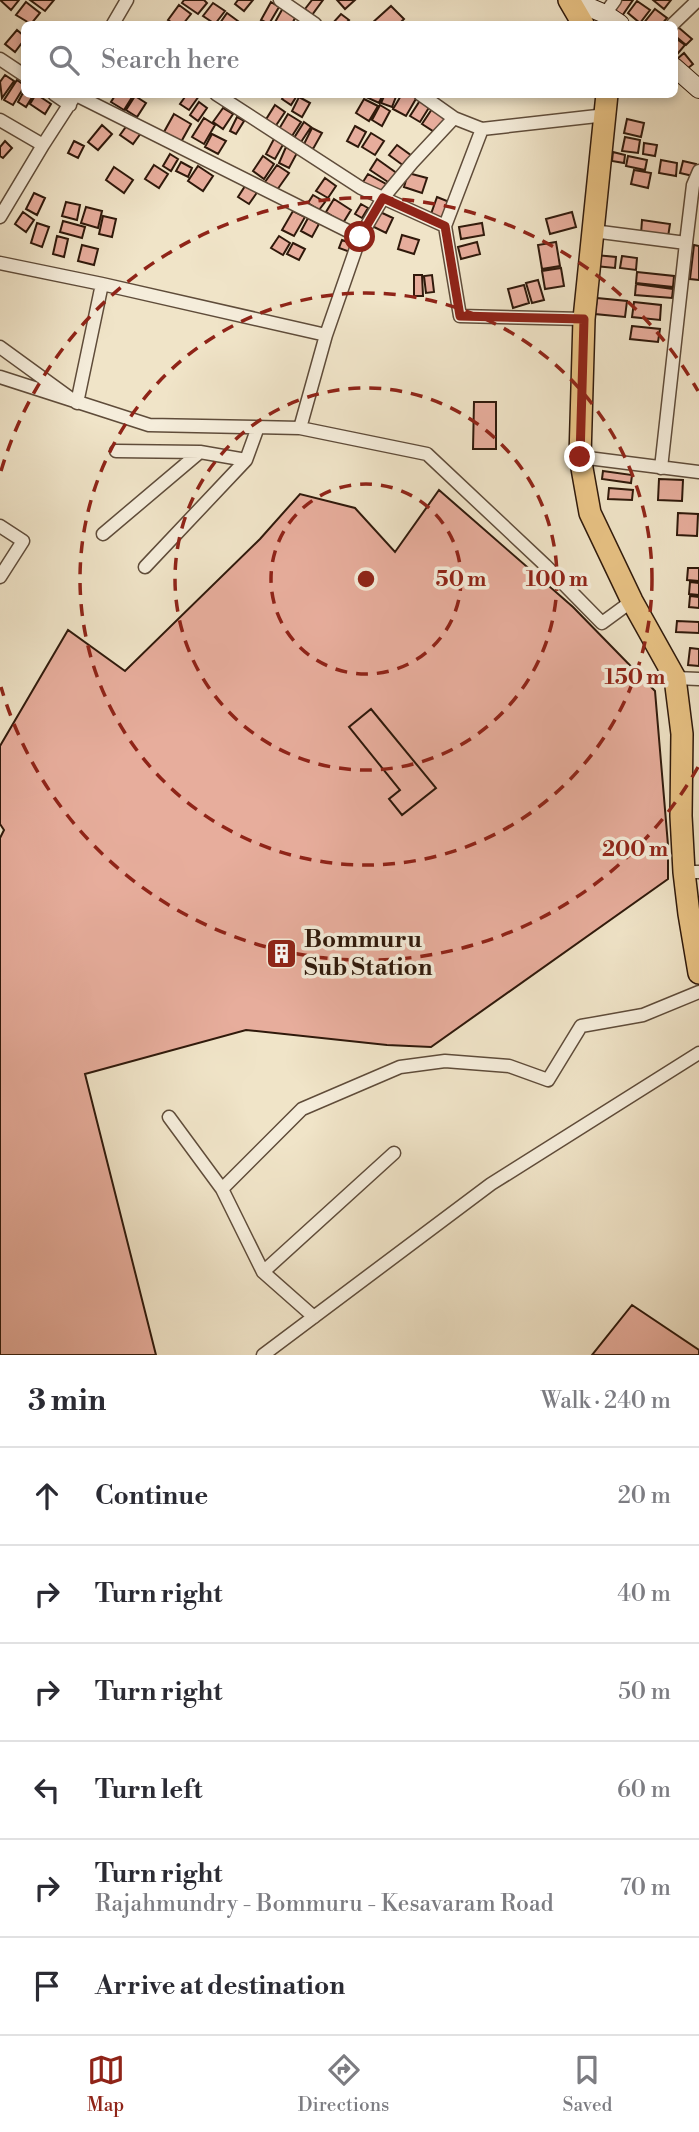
<!DOCTYPE html>
<html lang="en">
<head>
<meta charset="utf-8">
<style>
	:root { --surface:#fff; --page:#f7f7f7; --text:#2b2b33; --muted:#7c7c81; --line:#e1e1e2; --accent:#8f2418 }
	body { margin:0; font-family:"Libre Bodoni",serif; background:var(--page); color:var(--text) }
	.stop { position:absolute; width:21px; height:21px; margin:-16px; border:5px solid #8f2418; border-radius:50%; background:#fff }
	.stop.end { background:#8f2418; border-color:#fff; box-shadow:0 2px 7px #0008 }
	.list { margin:0; padding:0; list-style:none }
	h2 { display:flex; justify-content:space-between; align-items:center; height:91px; margin:0; padding:0 28px; font-size:30px }
	h2 small { font-size:23px; font-weight:400; color:var(--muted) }
	.list li { display:grid; grid-template-columns:46px 1fr auto; gap:21px; align-items:center; box-sizing:border-box; height:98px; padding:0 28px; border-top:2px solid var(--line) }
	.list b { display:block; font-size:26px; white-space:nowrap }
	.list p { margin:0; font-size:23px; white-space:nowrap; color:var(--muted) }
	.list em { font-size:23px; font-style:normal; color:var(--muted) }
	.icon { flex:none; width:38px; height:38px; fill:none; stroke:currentColor; stroke-width:2; stroke-linecap:round; stroke-linejoin:round }
	.map { position:relative; flex:none; width:699px; height:1355px; overflow:hidden }
	.search { position:absolute; background:var(--surface); box-shadow:0 4px 10px #0003; left:21px; right:21px; top:21px; height:77px; display:flex; align-items:center; gap:18px; box-sizing:border-box; padding:0 24px; border-radius:10px; color:var(--muted); font-size:26px }
	.sheet { height:679px; background:var(--surface) }
	nav { display:flex; justify-content:space-around; align-items:center; box-sizing:border-box; height:98px; border-top:2px solid var(--line); background:var(--surface); font-size:19px; color:var(--muted) }
	nav a { display:grid; justify-items:center; gap:4px }
	nav .on { color:var(--accent) }
	.map>svg:first-child { display:block }
</style>
</head>
<body>
<div class="map">
<svg width="699" height="1355" viewBox="0 0 699 1355">
	<rect width="100%" height="100%" fill="#f0e4c8"/>
	<filter id="stains"><feTurbulence type="fractalNoise" baseFrequency=".00286" numOctaves="4"/><feColorMatrix values="0 0 0 0 .2 0 0 0 0 .09 0 0 0 0 .02 0 0 0 .5 -.17"/></filter>
	<radialGradient id="worn" r=".72"><stop offset=".6" stop-color="#630" stop-opacity="0"/><stop offset="1" stop-color="#630" stop-opacity=".3"/></radialGradient>
	<path fill="#e7ad9c" stroke="#2f190b" stroke-width="2" d="M0 0H19L11 10Z
		M30 0H54L45 11Z
		M184 0H204L207 3 198 14 182 3Z
		M238 0H253L244 11 235 4Z
		M312 0H323L312 15 305 9Z
		M337 0H355L345 9Z
		M620 0H633L622 16 613 9Z
		M653 0H671L664 9Z
		M637 1 650 10 640 23 628 13Z
		M26 2 40 13 31 24 16 15Z
		M271 2 279 7 269 24 261 20Z
		M213 3 225 11 215 24 203 16Z
		M179 5 191 14 183 24H174L168 20Z
		M391 6 404 19 399 24H371Z
		M283 8 296 16 292 24H274Z
		M655 9 667 18 662 24H643Z
		M227 13 242 24 220 23Z
		M341 14 349 20 345 24H332Z
		M678 27 692 39 686 45 674 35Z
		M17 30 24 36V40L15 52 5 44Z
		M674 37 685 45 674 58Z
		M684 53 693 64 687 69 677 59Z
		M5 75 14 81 2 98 0 82Z
		M17 80 24 85V87L13 105 4 100Z
		M24 91V94H34L26 107 18 102Z
		M36 94 51 104 45 114 30 104Z
		M116 94H134L124 110 111 102Z
		M187 94 199 96 189 110 180 104Z
		M285 94H298L291 105 282 99Z
		M367 94H383L379 103 366 97Z
		M385 94H397L392 107 381 103Z
		M402 94H413L417 97 406 116 393 109Z
		M135 96 146 103 137 117 126 110Z
		M299 97 310 103 302 117 292 111Z
		M364 99 378 106 369 121 356 113Z
		M421 99 430 106 420 122 410 116Z
		M199 102 207 108 198 121 190 115Z
		M275 105 285 112 275 127 265 121Z
		M380 105 390 111 382 126 372 120Z
		M434 106 447 115 436 133 422 124Z
		M223 108 233 114 223 129 213 122Z
		M174 114 191 124 181 142 164 132Z
		M288 114 301 122 292 136 279 129Z
		M237 117 244 121 236 134 230 131Z
		M204 118 215 125 204 144 192 137Z
		M627 119 644 123 641 137 624 133Z
		M304 122 311 127 301 142 294 138Z
		M128 124 141 133 133 144 120 135Z
		M102 125 112 134 98 150 88 142Z
		M355 126 366 132 358 147 347 141Z
		M312 128 322 133 313 149 304 144Z
		M371 133 384 141 375 155 362 147Z
		M212 134 226 141 218 154 205 147Z
		M275 137 285 141 275 159 266 154Z
		M625 137 640 140 638 153 622 151Z
		M5 141 12 148 3 158 0 156V147Z
		M74 141 84 146 78 158 68 153Z
		M644 143 657 145 655 156 643 154Z
		M397 145 412 156 404 166 389 155Z
		M286 147 297 153 289 168 279 163Z
		M613 152 625 155 624 163 612 161Z
		M170 154 178 159 171 171 163 166Z
		M263 156 274 164 264 179 253 171Z
		M628 156 647 160 645 170 626 166Z
		M377 159 398 174 391 184 370 170Z
		M661 160 677 163 676 176 659 173Z
		M683 161 696 164 693 176 680 173Z
		M181 162 192 168 188 177 176 171Z
		M154 165 168 174 159 188 145 179Z
		M277 165 289 173 277 190 265 182Z
		M198 166 213 176 203 191 188 181Z
		M114 167 133 180 124 193 106 180Z
		M634 170 651 173 648 188 631 184Z
		M408 173 427 178 422 193 404 187Z
		M368 174 386 184 380 195 361 185Z
		M325 178 336 186 328 198 316 191Z
		M247 183 258 191 249 204 238 197Z
		M34 193 45 198 37 215 26 209Z
		M313 195 325 202 319 210 308 203Z
		M437 197 452 203 445 220 431 214Z
		M334 199 351 210 343 223 326 212Z
		M66 202 80 205 77 220 62 216Z
		M361 204 368 208 362 218 355 214Z
		M86 207 102 211 98 228 81 223Z
		M293 211 305 217 294 236 282 230Z
		M378 211 393 218 386 233 370 225Z
		M23 212 34 220 26 232 15 224Z
		M572 212 576 227 550 234 546 219Z
		M103 216 116 219 112 237 99 234Z
		M308 218 319 224 312 237 301 231Z
		M642 220 670 224 668 237 641 234Z
		M63 221 85 227 82 238 60 232Z
		M37 223 49 227 42 247 31 243Z
		M482 223 484 235 461 239 459 227Z
		M402 235 419 240 414 254 398 249Z
		M57 236 68 239 64 257 53 254Z
		M279 236 290 243 283 255 271 248Z
		M342 240 353 244 350 252 339 248Z
		M477 242 480 254 461 259 458 247Z
		M556 242 560 266 542 269 538 245Z
		M293 243 305 249 299 260 287 254Z
		M82 245 98 249 94 265 78 261Z
		M694 245 699 246V280L690 279Z
		M596 255 616 257 615 268 595 266Z
		M622 256 637 258 636 270 620 268Z
		M561 268 564 286 545 289 542 271Z
		M637 272 674 276 673 287 636 283Z
		M414 275H422L423 296H414Z
		M432 275 434 292 426 293 424 276Z
		M538 280 544 300 532 303 526 283Z
		M636 284 673 289 672 298 635 295Z
		M524 285 529 303 513 308 508 289Z
		M597 298 627 301 625 317 595 314Z
		M634 302 661 305 660 320 632 317Z
		M632 326 660 329 658 342 630 339Z
		M474 402H496V449H473Z
		M603 471 632 475 631 483 602 479Z
		M659 479 683 480 682 501 658 500Z
		M609 488 633 490 632 500 608 499Z
		M439 490 573 607 655 691 668 845V879L431 1047 387 1045 246 1030 85 1074 156 1355H0V838L4 830 0 824V746L68 630 125 671 260 539 300 494 355 508 395 552Z
		M678 513 698 514 697 536 677 535Z
		M688 568H699V581L687 580Z
		M690 582 699 583V595L689 594Z
		M690 596 699 597V608L689 607Z
		M677 621 699 622V633L676 632Z
		M690 648 699 649V666L688 665Z
		M371 709 436 788 402 815 389 799 400 790 349 727Z
		M632 1305 699 1350V1355H592Z"/>
	<g fill="none" stroke-linecap="round" stroke-linejoin="round">
		<defs>
			<path id="street" d="M280 0 315 24
				M605 14 615 0
				M113 24 127 0
				M673 24 698 0
				M0 59 24 75
				M54 94 70 105
				M216 94 361 188 445 226
				M420 94 454 118 482 129 606 115
				M76 95 360 237 326 335 300 428
				M0 120 43 145
				M482 129 445 226 460 316 584 319
				M0 217 43 145 76 94
				M593 231 686 243 693 185 699 171
				M360 237 383 198 412 163 454 118
				M0 263 102 284 326 335
				M0 347 77 403 102 284
				M0 377 149 425 300 428 427 454 545 565 602 623 632 601
				M116 451 200 452 246 460
				M580 457 699 472
				M661 468 686 243
				M0 526 23 541 0 577
				M103 534 200 452
				M145 567 246 460 258 427
				M675 678 699 679
				M684 872H699
				M169 1117 222 1189 263 1272 314 1317
				M222 1189 302 1109 400 1067 445 1061 509 1066 548 1080 581 1026 643 1015 699 992
				M263 1272 394 1153
				M263 1355 491 1184 699 1053"/>
			<path id="secondary" d="M572 0 605 14 620 24
				M674 67 699 89"/>
			<path id="primary" d="M569 0 583 24
				M607 94 584 319 580 457 590 513 632 601 675 678 682 734 681 816 684 872 689 914 699 973"/>
		</defs>
		<use href="#street" stroke="#5f4c3a" stroke-width="15"/>
		<use href="#secondary" stroke="#2f190b" stroke-width="20"/>
		<use href="#primary" stroke="#2f190b" stroke-width="24"/>
		<use href="#street" stroke="#f5eddb" stroke-width="12"/>
		<use href="#secondary" stroke="#f5eddb" stroke-width="18"/>
		<use href="#primary" stroke="#e8c284" stroke-width="21"/>
	</g>
	<g fill="none" stroke-linecap="round" stroke-linejoin="round">
		<path stroke="#8f2418" stroke-width="9" d="M360 237 383 198 445 226 460 316 584 319 580 457"/>
	</g>
	<g fill="none" stroke="#8f2418" stroke-width="3.5" stroke-dasharray="12 9">
		<circle cx="366" cy="579" r="95"/>
		<circle cx="366" cy="579" r="191"/>
		<circle cx="366" cy="579" r="286"/>
		<path d="M698 767A381 381 0 0 1 1 687M1 471A381 381 0 0 1 698 391"/>
	</g>
	<defs>
		<symbol id="building-square" viewBox="-11 -11 22 22"><rect x="-9" y="-9" width="18" height="18" rx="4" fill="#8f2418" stroke="#f5eddb"/><path d="M-4-6H4V6H1V3H-1V6H-4ZM-2.5-4.3h1.7v1.8h-1.7ZM.8-4.3h1.7v1.8H.8ZM-2.5-1h1.7V.8h-1.7ZM.8-1h1.7V.8H.8Z" fill="#fff"/></symbol>
	</defs>
	<g fill-rule="evenodd">
		<use href="#building-square" x="264" y="936" width="35" height="35"/>
	</g>
	<g text-anchor="middle" dominant-baseline="central" stroke-width="7" stroke-linejoin="round" paint-order="stroke">
		<g font-size="24" font-weight="bold" fill="#2f190b" stroke="#f5eddb" text-anchor="start">
			<text x="304" y="940">Bommuru<tspan x="304" dy="28">Sub Station</tspan></text>
		</g>
	</g>
	<circle cx="366" cy="579" r="10" fill="#8f2418" stroke="#f5eddb" stroke-width="3.5"/>
	<g font-size="21" text-anchor="middle" font-weight="bold" fill="#8f2418" stroke="#f5eddb" stroke-width="7" stroke-linejoin="round" paint-order="stroke">
		<text x="461" y="586">50 m</text>
		<text x="557" y="586">100 m</text>
		<text x="635" y="684">150 m</text>
		<text x="635" y="856">200 m</text>
	</g>
	<rect width="100%" height="100%" filter="url(#stains)"/>
	<rect width="100%" height="100%" fill="url(#worn)"/>
</svg>
<div class="stop" style="left:360px;top:237px"></div>
<div class="stop end" style="left:580px;top:457px"></div>
<div class="search"><svg class="icon" aria-label="search" viewBox="0 0 24 24"><circle cx="10" cy="10" r="6"/><path d="M15 15l6 6"/></svg>Search here</div>
</div>
<section class="sheet">
<h2>3 min<small>Walk · 240 m</small></h2>
<ul class="list">
<li><svg class="icon" aria-label="ahead" viewBox="0 0 24 24"><path d="M12 20V5M6 11l6-6 6 6"/></svg><div><b>Continue</b></div><em>20 m</em></li>
<li><svg class="icon" aria-label="right" viewBox="0 0 24 24"><path d="M7 20v-9h11M14 6l5 5-5 5"/></svg><div><b>Turn right</b></div><em>40 m</em></li>
<li><svg class="icon" aria-label="right" viewBox="0 0 24 24"><path d="M7 20v-9h11M14 6l5 5-5 5"/></svg><div><b>Turn right</b></div><em>50 m</em></li>
<li><svg class="icon" aria-label="left" viewBox="0 0 24 24"><path d="M17 20v-9H6M10 6l-5 5 5 5"/></svg><div><b>Turn left</b></div><em>60 m</em></li>
<li><svg class="icon" aria-label="right" viewBox="0 0 24 24"><path d="M7 20v-9h11M14 6l5 5-5 5"/></svg><div><b>Turn right</b><p>Rajahmundry - Bommuru - Kesavaram Road</p></div><em>70 m</em></li>
<li><svg class="icon" aria-label="arrive" viewBox="0 0 24 24"><path d="M6 21V4h12l-3 4 3 4H6"/></svg><div><b>Arrive at destination</b></div></li>
</ul>
</section>
<nav>
<a class="on"><svg class="icon" aria-label="map" viewBox="0 0 24 24"><path d="M3 6l6-2 6 2 6-2v14l-6 2-6-2-6 2zM9 4v14M15 6v14"/></svg>Map</a>
<a><svg class="icon" aria-label="directions" viewBox="0 0 24 24"><path d="M12 3l9 9-9 9-9-9zM9 14v-3h6M13 9l2 2-2 2"/></svg>Directions</a>
<a><svg class="icon" aria-label="saved" viewBox="0 0 24 24"><path d="M7 4h10v16l-5-4-5 4z"/></svg>Saved</a>
</nav>
</body>
</html>
